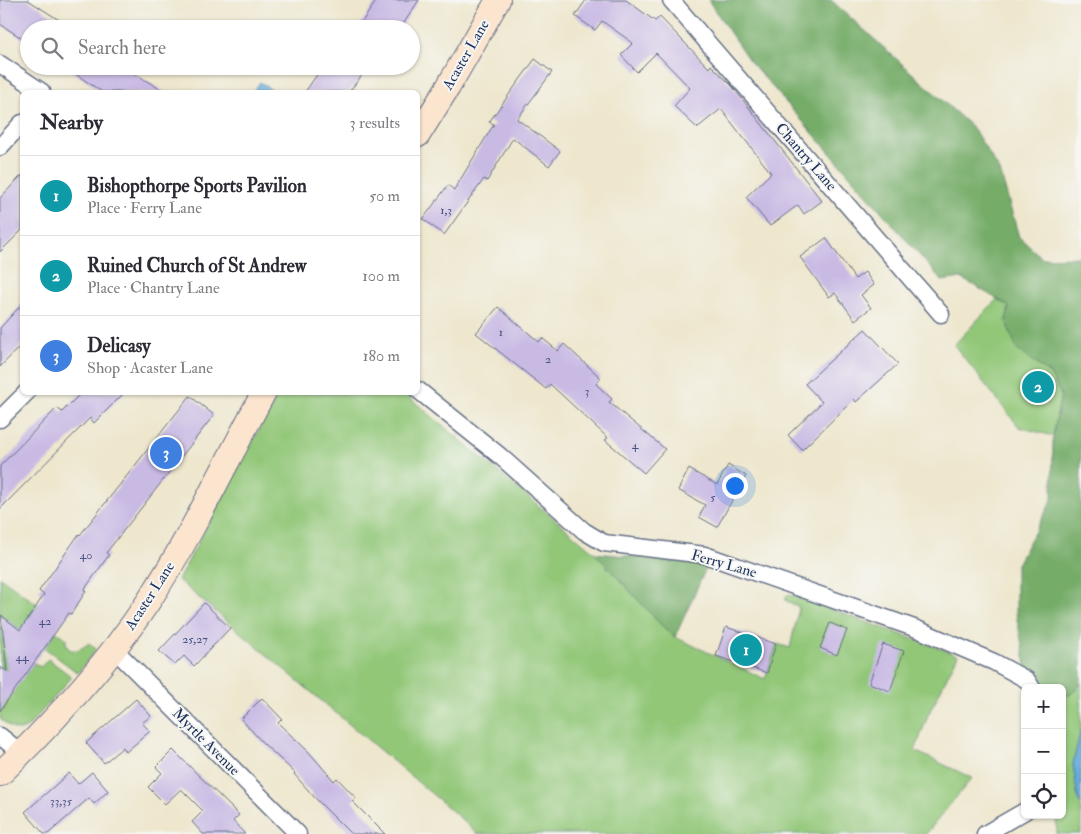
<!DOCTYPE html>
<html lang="en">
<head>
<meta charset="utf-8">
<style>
	:root { --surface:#fff; --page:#f2f2f3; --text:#2b2b33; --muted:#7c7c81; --line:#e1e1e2; --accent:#2563eb }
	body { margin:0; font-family:"IM FELL Double Pica",serif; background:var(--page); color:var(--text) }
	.controls { position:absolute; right:15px; bottom:15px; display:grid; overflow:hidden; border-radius:8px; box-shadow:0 1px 4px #0004 }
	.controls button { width:45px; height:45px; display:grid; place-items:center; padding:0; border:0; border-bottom:1px solid var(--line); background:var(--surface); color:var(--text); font:25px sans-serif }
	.you { position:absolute; left:734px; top:485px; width:18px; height:18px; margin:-12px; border:4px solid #fff; border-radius:50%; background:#1a73e8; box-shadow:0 0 0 8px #1a73e833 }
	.badge { display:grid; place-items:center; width:32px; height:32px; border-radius:50%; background:var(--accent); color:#fff; font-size:16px; font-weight:700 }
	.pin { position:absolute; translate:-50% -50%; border:2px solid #fff; box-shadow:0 1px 5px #0006 }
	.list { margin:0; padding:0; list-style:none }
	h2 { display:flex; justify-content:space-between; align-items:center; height:65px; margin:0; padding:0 20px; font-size:21px }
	h2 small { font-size:16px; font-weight:400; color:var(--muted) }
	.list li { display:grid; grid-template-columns:32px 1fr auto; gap:15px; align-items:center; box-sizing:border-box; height:80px; padding:0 20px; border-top:1px solid var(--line) }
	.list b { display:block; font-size:19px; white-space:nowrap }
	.list p { margin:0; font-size:16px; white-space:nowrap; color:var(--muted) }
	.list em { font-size:16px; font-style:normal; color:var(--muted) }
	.icon { flex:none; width:28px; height:28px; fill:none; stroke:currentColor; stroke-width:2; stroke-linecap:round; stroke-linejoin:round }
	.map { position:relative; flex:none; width:1081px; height:834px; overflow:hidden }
	.search { position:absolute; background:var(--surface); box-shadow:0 1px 4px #0004; left:20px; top:20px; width:400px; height:55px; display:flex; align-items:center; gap:12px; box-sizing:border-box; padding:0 18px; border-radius:28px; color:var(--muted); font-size:19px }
	.panel { position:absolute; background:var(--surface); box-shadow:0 1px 4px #0004; left:20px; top:90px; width:400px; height:305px; border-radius:8px }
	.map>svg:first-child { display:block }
</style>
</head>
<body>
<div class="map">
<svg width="1081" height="834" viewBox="0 0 1081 834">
	<rect width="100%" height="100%" fill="#f6f6f2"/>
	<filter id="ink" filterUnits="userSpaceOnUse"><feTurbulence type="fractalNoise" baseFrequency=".02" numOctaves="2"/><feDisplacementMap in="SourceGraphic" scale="10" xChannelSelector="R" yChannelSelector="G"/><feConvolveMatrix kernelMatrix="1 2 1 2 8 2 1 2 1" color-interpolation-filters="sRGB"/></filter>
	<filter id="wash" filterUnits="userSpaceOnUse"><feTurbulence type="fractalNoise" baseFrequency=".0096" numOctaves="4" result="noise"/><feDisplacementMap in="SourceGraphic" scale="20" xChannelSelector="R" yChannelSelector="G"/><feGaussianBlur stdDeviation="1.12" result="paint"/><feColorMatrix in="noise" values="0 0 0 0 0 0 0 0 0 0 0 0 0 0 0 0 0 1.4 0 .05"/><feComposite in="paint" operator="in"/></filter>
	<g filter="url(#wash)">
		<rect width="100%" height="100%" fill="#eee7ce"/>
		<path fill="#92c778" stroke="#567b6b" d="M997 299 1009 306 1039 366 1051 375 1061 395 1053 436 1019 427 954 345Z
			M279 393H404L595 553 662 626 675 637 765 679 777 644 790 648 799 607 785 600 788 594 958 655 928 715 915 751 972 778 926 834H477L457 815 178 580Z
			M0 577 38 605 23 626 48 644 56 632 66 638C65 656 80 651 89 643L96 649 78 673 1 615 0 617Z
			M0 627 10 635 3 640 5 645 11 650 4 660 25 675 34 663 41 667 48 659 72 677 29 726C16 735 11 727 0 719V702L5 704 21 680 0 667Z
			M1081 683V729L1073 764 1078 799 1081 804V834H1057L1056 815H1062V697L1071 694Z"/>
		<path fill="#75ac68" stroke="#486e63" d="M708 0H831L973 128 1000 171 1019 237 1042 258 1081 257V683L1071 694 1062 697V688H1037L1027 671 1016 614V566L1052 500 1053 436 1061 395 1051 375 1017 350 1006 321 1009 306 961 278 942 281 748 59Z
			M595 553 670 560 707 566 675 637 662 626Z"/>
		<path fill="#68aede" stroke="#426e9e" d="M260 82 275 92H253Z
			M1081 729V804L1078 799 1073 764Z"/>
		<g id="blocks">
			<path fill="#c9bae4" d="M0 0H28L73 29H29V43L0 24Z
				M377 0H419L400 29H357Z
				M586 0H626L655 21 660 17 709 68 711 65 732 86 822 201 804 214 798 205 770 226 746 197 771 173 721 109 697 128 674 106 690 88 656 53 637 72 621 55 633 43 602 21 595 30 575 16Z
				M535 59 552 72 517 119 560 151 549 166 513 138 487 181 484 179 444 235 423 219 448 185 454 190 494 124 489 122Z
				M64 66H122L165 92H102Z
				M323 66H369L349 92H305Z
				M22 175V230L0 252V198Z
				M826 238 855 279 865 272 874 285 861 295 871 308 855 320 835 293 829 297 800 257Z
				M22 304V344L0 367V328Z
				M498 307 539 342 542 338 558 351 564 344 601 378 596 384 612 399 609 402 665 449 644 473 605 440 608 438 550 384 546 389 476 333Z
				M865 329 898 364 856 402 854 399 802 450 788 435 822 402 805 384Z
				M82 392H125L94 423 90 418 0 509V466L57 408 62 412Z
				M190 396 214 415 106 553 109 555 84 590 86 591 71 614 69 613 0 711V667L7 671 1 615 20 630 44 595 39 591 79 534 80 535Z
				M728 465 746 476 717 527 699 517 705 505 678 490 689 469 717 485Z
				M204 603 230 628 194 666 184 656 175 665 159 651Z
				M830 623 847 630 837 655 820 648Z
				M726 627 776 644 767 673 716 656Z
				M883 644 904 651 890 691 869 683Z
				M262 698 282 719 278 723 308 751 334 781 337 778 356 798 352 801 385 834H351L315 798 294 774 295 773 263 743 241 719Z
				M136 699 151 716 142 723 150 731 126 752 123 747 104 763 86 743Z
				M173 750 239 815 233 821 245 834H203L192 822 203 811 181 789 165 804 148 787 162 773 156 767Z
				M92 772 108 791 94 804 89 798 48 834H44L25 812 69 773 78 784Z"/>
		</g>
	</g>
	<g filter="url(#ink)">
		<use href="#blocks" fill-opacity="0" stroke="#656f85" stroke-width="1"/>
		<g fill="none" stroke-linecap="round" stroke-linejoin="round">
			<defs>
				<path id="street" d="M671 0 941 314
					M0 64 42 92
					M0 147 22 123
					M418 390 500 456 584 531 604 543 705 555 917 629 994 662 1027 680 1032 688
					M0 419 27 392
					M114 649 298 834
					M0 736 21 753
					M985 834 1025 811"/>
				<path id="secondary" d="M418 135 448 87 498 0
					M0 774C55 721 106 665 148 602 192 535 226 462 264 392"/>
			</defs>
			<use href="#street" stroke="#656f85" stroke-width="19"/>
			<use href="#secondary" stroke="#656f85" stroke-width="26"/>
			<use href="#street" stroke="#fff" stroke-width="16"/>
			<use href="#secondary" stroke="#fbe5cf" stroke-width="24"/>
		</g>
	</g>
	<g text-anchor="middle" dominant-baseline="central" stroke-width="4" stroke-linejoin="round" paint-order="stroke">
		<g font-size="12" fill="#465280">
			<text x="446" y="210">1,3</text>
			<text x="501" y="332">1</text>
			<text x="548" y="359">2</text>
			<text x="587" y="391">3</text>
			<text x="635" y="445">4</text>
			<text x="713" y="497">5</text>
			<text x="86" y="555">40</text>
			<text x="45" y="621">42</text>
			<text x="195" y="639">25,27</text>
			<text x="22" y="657">44</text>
			<text x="61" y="801">33,35</text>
		</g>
		<g font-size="15" fill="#1b2f5e" stroke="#f6f6f2">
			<text transform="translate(466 55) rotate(-60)">Acaster Lane</text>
			<text transform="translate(806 157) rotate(49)">Chantry Lane</text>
			<text transform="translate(724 564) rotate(16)">Ferry Lane</text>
			<text transform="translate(150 596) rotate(-57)">Acaster Lane</text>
			<text transform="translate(206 742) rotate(45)">Myrtle Avenue</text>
		</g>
	</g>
</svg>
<div class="controls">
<button>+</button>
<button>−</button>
<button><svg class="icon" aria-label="locate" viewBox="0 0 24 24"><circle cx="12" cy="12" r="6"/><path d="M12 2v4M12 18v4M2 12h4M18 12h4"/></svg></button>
</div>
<div class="you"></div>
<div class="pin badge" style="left:746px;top:650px;background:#0f9aa8">1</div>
<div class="pin badge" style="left:1038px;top:387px;background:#0f9aa8">2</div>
<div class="pin badge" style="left:166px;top:453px;background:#3f7fe0">3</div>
<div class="search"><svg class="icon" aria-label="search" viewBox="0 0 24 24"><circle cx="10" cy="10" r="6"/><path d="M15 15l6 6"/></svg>Search here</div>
<section class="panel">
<h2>Nearby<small>3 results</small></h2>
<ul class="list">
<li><span class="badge" style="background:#0f9aa8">1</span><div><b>Bishopthorpe Sports Pavilion</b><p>Place · Ferry Lane</p></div><em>50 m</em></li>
<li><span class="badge" style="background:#0f9aa8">2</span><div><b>Ruined Church of St Andrew</b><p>Place · Chantry Lane</p></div><em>100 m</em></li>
<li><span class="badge" style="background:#3f7fe0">3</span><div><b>Delicasy</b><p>Shop · Acaster Lane</p></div><em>180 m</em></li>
</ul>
</section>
</div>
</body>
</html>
